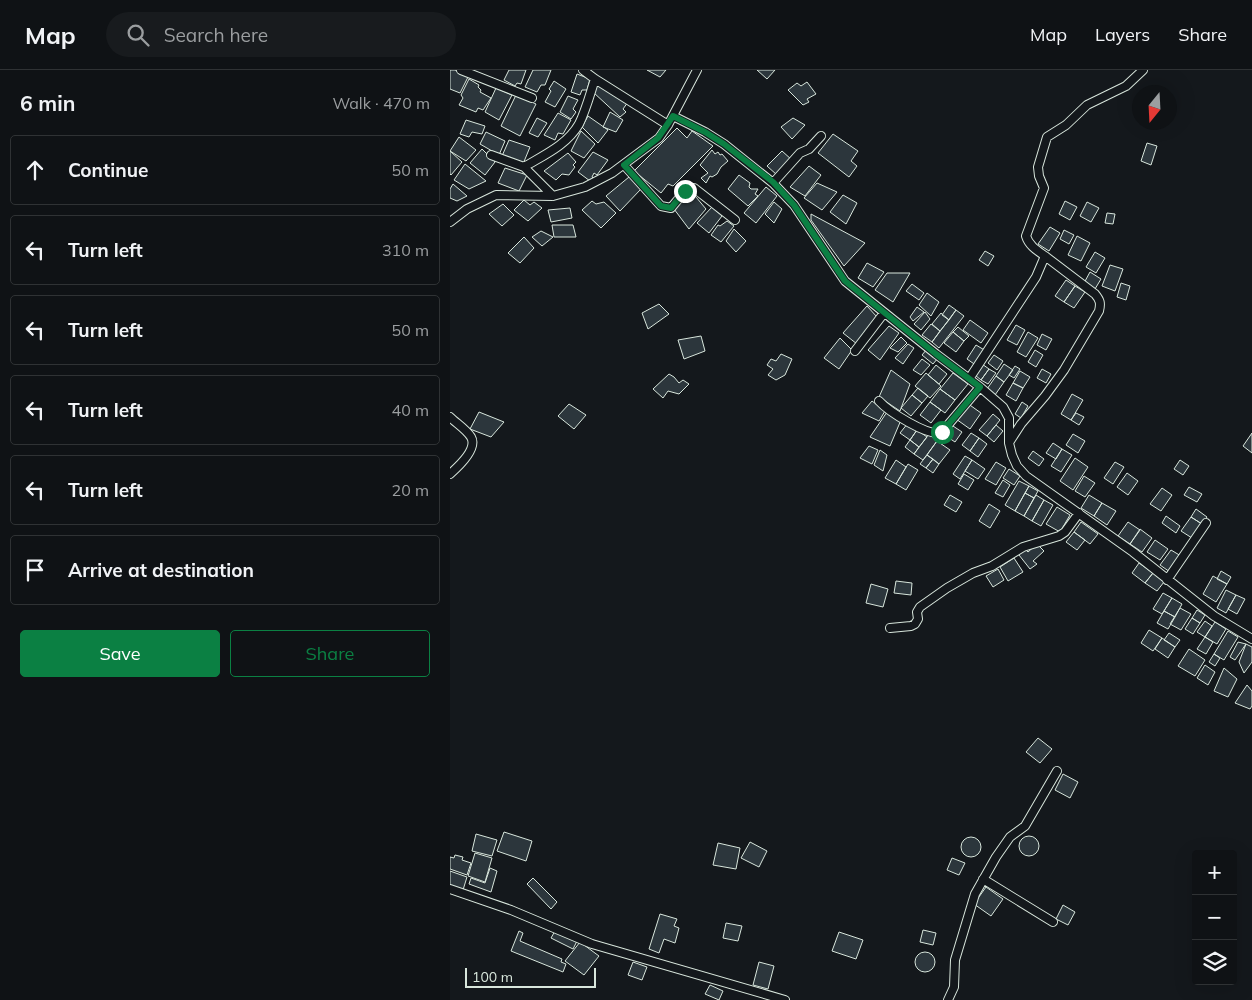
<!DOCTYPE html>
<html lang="en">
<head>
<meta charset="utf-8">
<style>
	:root { --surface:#0f1215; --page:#181b1e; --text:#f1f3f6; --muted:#9b9ea0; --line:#2f3234; --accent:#0b8043 }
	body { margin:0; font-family:Mulish,sans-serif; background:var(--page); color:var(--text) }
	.controls { position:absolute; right:15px; bottom:15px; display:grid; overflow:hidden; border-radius:5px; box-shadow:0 5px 20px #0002 }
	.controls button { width:45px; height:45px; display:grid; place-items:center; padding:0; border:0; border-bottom:1px solid var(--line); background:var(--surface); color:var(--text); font:25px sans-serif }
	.compass { position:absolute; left:682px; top:15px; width:45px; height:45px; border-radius:50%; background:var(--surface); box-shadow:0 5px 20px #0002; rotate:198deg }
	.scale { position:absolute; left:15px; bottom:12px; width:131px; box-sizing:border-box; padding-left:5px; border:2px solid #d8e6dc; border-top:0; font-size:14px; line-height:18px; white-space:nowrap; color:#d8e6dc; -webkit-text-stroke:4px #14181c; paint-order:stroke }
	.stop { position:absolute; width:15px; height:15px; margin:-11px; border:4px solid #0b8043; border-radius:50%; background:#fff }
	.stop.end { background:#0b8043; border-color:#fff; box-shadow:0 1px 5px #0008 }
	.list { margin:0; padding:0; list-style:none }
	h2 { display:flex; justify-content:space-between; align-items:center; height:65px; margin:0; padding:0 20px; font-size:21px }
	h2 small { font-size:16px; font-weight:400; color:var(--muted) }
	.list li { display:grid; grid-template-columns:32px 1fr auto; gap:15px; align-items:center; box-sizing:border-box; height:70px; margin:0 10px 10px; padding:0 10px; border:1px solid var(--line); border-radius:5px }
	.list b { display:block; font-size:19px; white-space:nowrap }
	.list em { font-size:16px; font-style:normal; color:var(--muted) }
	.actions { display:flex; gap:10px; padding:15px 20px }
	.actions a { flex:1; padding:11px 0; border:1px solid var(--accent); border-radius:5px; text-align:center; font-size:18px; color:var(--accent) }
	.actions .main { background:var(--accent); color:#fff }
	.icon { flex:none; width:28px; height:28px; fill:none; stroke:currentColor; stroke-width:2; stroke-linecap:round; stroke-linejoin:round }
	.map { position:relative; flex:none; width:802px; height:930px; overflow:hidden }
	header { display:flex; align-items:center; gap:30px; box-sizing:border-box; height:70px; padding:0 25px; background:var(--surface); border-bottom:1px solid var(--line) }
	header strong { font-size:24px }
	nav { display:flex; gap:28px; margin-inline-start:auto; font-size:18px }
	.search { width:350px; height:45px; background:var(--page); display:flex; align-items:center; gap:12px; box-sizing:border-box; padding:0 18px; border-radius:28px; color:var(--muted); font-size:19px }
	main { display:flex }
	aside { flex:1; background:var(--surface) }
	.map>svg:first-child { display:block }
</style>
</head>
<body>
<header>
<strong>Map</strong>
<div class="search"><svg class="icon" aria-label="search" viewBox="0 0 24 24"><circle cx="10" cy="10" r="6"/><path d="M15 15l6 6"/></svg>Search here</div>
<nav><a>Map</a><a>Layers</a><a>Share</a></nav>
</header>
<main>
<aside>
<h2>6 min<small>Walk · 470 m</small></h2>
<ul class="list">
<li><svg class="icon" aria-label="ahead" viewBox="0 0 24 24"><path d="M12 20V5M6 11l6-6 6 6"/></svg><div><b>Continue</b></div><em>50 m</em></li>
<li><svg class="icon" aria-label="left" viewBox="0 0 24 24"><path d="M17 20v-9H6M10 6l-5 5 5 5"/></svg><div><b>Turn left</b></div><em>310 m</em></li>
<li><svg class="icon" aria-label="left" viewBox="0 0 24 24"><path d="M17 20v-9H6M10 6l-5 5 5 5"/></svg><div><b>Turn left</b></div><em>50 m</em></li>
<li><svg class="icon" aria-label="left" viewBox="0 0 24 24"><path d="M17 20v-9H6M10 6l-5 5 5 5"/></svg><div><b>Turn left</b></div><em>40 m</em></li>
<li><svg class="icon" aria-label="left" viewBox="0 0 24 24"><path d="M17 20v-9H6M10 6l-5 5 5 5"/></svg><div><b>Turn left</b></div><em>20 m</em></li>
<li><svg class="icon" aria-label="arrive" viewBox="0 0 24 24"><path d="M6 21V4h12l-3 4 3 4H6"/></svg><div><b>Arrive at destination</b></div></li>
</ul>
<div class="actions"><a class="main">Save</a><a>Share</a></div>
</aside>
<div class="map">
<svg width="802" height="930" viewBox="0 0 802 930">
	<rect width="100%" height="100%" fill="#14181c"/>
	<path fill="#2c363c" stroke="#d8e6dc" d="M0 0H5L18 7 10 23 0 19Z
		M59 0H76L71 14 67 13 65 16 54 10Z
		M83 0H101L95 15H91L87 22 75 17Z
		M197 0H216L210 7Z
		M307 0H325L317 9Z
		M127 4 140 9 137 20H132L130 25 121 22Z
		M19 9 29 15 28 17 31 20 30 22 41 28 33 40 28 38 26 42 9 35 13 28 11 25Z
		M104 11 116 19 105 37 95 32 101 21 99 19Z
		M357 12 366 24 357 29 359 32 353 35 338 20 347 13 351 16Z
		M148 13 178 32 173 39 176 42 170 47 143 22Z
		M46 18 62 25 49 50 35 42Z
		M66 25 86 34 70 66 51 56Z
		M118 26 128 30 123 39 126 42 121 49 110 42Z
		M160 42 173 50 166 62 153 57Z
		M108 43 121 50 113 64 108 63 105 70 94 65Z
		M138 46 158 60 148 73 132 57Z
		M87 48 97 53 88 67 79 63Z
		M343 48 355 55 342 69 331 57Z
		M16 50 35 56 32 64 22 62 19 67 10 64Z
		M227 58 237 68 242 61 263 76 223 116 218 114 211 123 184 101Z
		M131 61 145 74 134 88 121 81Z
		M36 62 55 71 49 85 30 74Z
		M383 64 408 81 401 91 407 96 399 107 368 83Z
		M9 67 26 80 16 91 0 81Z
		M59 70 80 77 73 94 52 86Z
		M697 73 707 76 701 95 691 91Z
		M32 79 45 92 35 105 20 93Z
		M262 80 265 84 268 82 270 85 272 84 278 91 271 97 267 104 262 107 260 106 256 113 251 108 258 103 250 95Z
		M0 81 12 92 1 105 0 104Z
		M332 81 342 90 327 105 317 96Z
		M143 82 158 90 147 105 144 103 142 107 144 109 140 111 128 102Z
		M118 83 126 92 123 95 125 97 119 105 112 104 106 110 94 101Z
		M15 94 36 111 19 119 4 110Z
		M359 96 371 105 355 126 340 117Z
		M55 98 77 105 69 121 48 113Z
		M289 105 300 113 299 117 301 119H308L305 124 308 126 298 136 278 119Z
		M179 107 191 119 170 141 156 126Z
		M367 113 387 122 372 140 354 128Z
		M3 114 17 126 7 131 0 128V119Z
		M316 117 327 126 306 153 294 143Z
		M241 121 256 139 239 159 224 139Z
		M393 125 407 133 396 154 380 142Z
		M74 130 80 135 84 132 92 138 78 151 64 140Z
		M142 131 146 134 154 132 166 143 151 158 132 140Z
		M615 131 627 137 620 150 609 144Z
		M324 132 332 139 324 153 315 144Z
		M637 132 649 138 641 152 630 146Z
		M53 134 64 145 52 156 39 144Z
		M262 137 272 146 259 163 247 153Z
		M120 138 122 148 101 152 98 140Z
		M657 143 665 144 663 154 655 153Z
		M361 144 415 173 394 196 361 150Z
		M277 151 284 156 271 172 261 165 268 155 270 156Z
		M102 155H123L126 167H104Z
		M600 157 610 163 599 181 588 174Z
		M284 159 296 171 286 182 276 171Z
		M614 160 624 165 619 174 610 169Z
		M91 161 103 167 92 176 82 167Z
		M627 166 640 173 631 191 618 185Z
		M74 167 84 178 70 193 58 183Z
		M535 181 544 186 538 196 529 190Z
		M645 182 655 188 646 203 636 197Z
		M417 193 434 202 423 217 408 208Z
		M660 195 673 199 665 221 652 216Z
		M640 202 651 209 645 219 634 213Z
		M437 203H460L443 232 425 220Z
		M616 210 625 216 614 232 605 226Z
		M671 213 680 216 676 230 667 227Z
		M462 214 474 223 469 230 456 221Z
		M625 216 635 222 624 238 614 232Z
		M477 223 489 232 481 246 469 235Z
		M209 234 219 244 198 259 192 243Z
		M499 235 506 240 499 250 492 245Z
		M417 236 427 247 407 274 393 263Z
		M467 237 474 242 463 251 460 247Z
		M506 240 514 246 489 278 482 272Z
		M475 242 480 249 471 260 464 254Z
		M491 243 499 250 490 261 482 254Z
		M520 250 538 263 531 273 513 260Z
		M481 254 490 261 482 272 472 265Z
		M566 255 575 260 567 275 557 270Z
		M439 256 449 263 430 290 418 280Z
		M508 257 519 266 514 271 503 262Z
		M503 262 514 271 506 282 494 273Z
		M578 262 588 268 576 287 567 282Z
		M592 264 602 269 596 280 587 275Z
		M251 266 255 281 234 289 228 270Z
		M451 267 457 273 448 282 440 278Z
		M390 268 402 280 389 299 374 288Z
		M458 274 464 278 453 294 445 288Z
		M526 275 536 281 527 296 517 289Z
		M477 279 488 288 483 294 472 285Z
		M585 280 593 285 586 297 578 292Z
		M331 284 342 289 335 305 326 310 318 305 323 299 317 295 321 289 326 291Z
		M544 285 553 291 547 300 538 293Z
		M472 289 480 295 471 305 463 300Z
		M532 294 539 299 531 310 525 305Z
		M554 294 563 300 554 312 546 306Z
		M486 295 497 304 489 314 478 305Z
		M565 296 570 299 564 308 559 305Z
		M539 299 546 303 538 314 531 310Z
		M592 299 601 304 596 313 587 308Z
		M441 300 460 314 450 341 429 327Z
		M570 301 580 307 573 318 563 313Z
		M476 303 491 316 480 328 465 316Z
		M503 303 518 314 505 330 490 319Z
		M219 304 224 307 229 313 233 310 239 314 229 324 218 321 213 328 203 319Z
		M546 306 554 312 545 325 537 319Z
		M563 313 573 318 566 331 556 325Z
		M468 318 478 326 472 333 462 325Z
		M490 319 505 330 495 343 480 332Z
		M622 324 633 330 621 350 611 344Z
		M462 325 472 333 461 346 451 338Z
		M422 331 435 341 429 351 412 343Z
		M480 332 491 340 481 353 470 345Z
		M572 332 578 336 571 348 565 344Z
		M517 333 531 343 520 359 506 349Z
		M119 334 136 345 124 359 108 346Z
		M29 342 54 352 41 367 20 359Z
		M437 342 451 350 440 376 420 367Z
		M626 343 634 347 629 355 621 350Z
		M543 344 550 350 537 366 529 360Z
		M458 353 467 360 460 370 450 363Z
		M546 355 553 361 544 372 537 366Z
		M503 356 512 362 505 372 496 366Z
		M467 360 477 367 469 377 460 370Z
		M521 363 529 368 520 381 512 375Z
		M802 363V383L793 376Z
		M479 364 487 371 473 390 464 384Z
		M623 364 635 371 628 383 616 375Z
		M529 368 537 374 528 387 520 381Z
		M460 370 469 377 464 384 455 377Z
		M487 371 500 380 489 394 477 385Z
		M603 373 612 379 606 389 596 383Z
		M419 376 428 380 422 394 410 388Z
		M612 379 622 385 611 402 601 396Z
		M430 380 437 385 433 401 424 395Z
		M583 381 594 389 589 396 578 388Z
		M477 385 483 389 476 398 470 394Z
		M515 386 522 390 510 409 503 404Z
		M625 388 638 397 623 420 610 411Z
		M483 389 489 394 483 403 476 398Z
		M446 390 456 397 446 414 435 408Z
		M522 390 535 399 528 409 515 401Z
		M730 390 739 396 733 405 724 399Z
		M546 392 556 398 546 415 535 409Z
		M665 392 674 397 663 414 654 408Z
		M458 394 468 400 456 420 446 414Z
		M559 399 570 406 564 415 553 408Z
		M677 403 688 411 678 425 667 417Z
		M514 404 524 410 518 420 508 414Z
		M634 406 645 413 635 427 625 421Z
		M553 410 560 415 553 427 545 423Z
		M569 411 579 416 565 441 555 435Z
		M579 416 588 421 584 428 575 423Z
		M739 417 752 424 747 432 734 425Z
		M712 418 722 425 711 441 700 434Z
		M575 423 584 428 574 446 565 441Z
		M500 425 512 432 506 442 494 435Z
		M586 425 594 430 582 451 574 446Z
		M639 425 652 433 644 446 631 438Z
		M594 430 603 435 591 456 582 451Z
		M652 433 666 441 657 455 644 446Z
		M539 434 550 441 540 458 529 451Z
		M607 437 620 445 610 462 596 454Z
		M746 439 757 447 752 454 741 447Z
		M716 446 730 456 726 463 712 453Z
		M741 447 752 454 742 468 731 461Z
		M631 452 648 464 640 474 624 462Z
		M678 452 690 460 680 474 668 466Z
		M690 459 702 468 692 482 680 474Z
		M624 462 635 470 627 480 616 472Z
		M705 470 718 479 710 490 697 482Z
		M587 474 594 481 583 491 587 494 580 499 569 485 575 479 578 482Z
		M721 480 731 486 720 502 710 495Z
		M564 488 573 502 558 511 550 497Z
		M689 493 703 503 695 513 682 503Z
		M548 499 554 510 543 517 536 506Z
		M771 501 781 507 777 514 767 509Z
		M703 503 714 512 707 521 695 513Z
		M763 506 777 514 766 532 753 524Z
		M446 511 462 513 461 525 444 523Z
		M421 514 438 519 433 537 416 533Z
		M776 520 786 525 776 543 767 538Z
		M713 523 722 528 712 544 703 539Z
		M786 525 795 529 787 544 778 539Z
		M722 528 732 534 725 547 714 541Z
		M730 538 741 544 731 560 720 554Z
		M747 540 755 545 750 553 742 548Z
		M714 541 725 547 718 559 707 553Z
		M742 548 750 553 743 564 735 559Z
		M755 551 762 556 755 567 747 562Z
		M765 552 776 559 767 574 755 567Z
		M699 560 712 568 703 581 691 573Z
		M778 561 788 567 774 590 764 584Z
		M719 563 730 570 725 577 714 570Z
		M755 567 763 572 756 584 747 579Z
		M712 568 725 577 718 588 705 579Z
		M788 572 796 574 785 590 780 587Z
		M796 574 802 577V592L794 603 789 592Z
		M739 579 755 590 745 606 728 596Z
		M764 584 770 588 765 596 759 592Z
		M755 595 765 602 758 615 747 608Z
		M774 598 787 609 778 627 764 621Z
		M797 615 802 621V636L800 639 785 633Z
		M588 668 602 679 590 693 576 682Z
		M613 704 628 712 620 728 605 720Z
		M54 762 82 771 76 791 47 781Z
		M26 764 47 770 42 786 22 781Z
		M569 776a10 10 0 1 1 20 0a10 10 0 1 1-20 0Z
		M511 777a10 10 0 1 1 20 0a10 10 0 1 1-20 0Z
		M300 772 317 781 309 797 291 788Z
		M268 773 290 778 286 799 263 795Z
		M25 783 42 788 35 812 18 806Z
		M5 785 13 787 12 790 21 793 17 805 0 799V787L4 788Z
		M502 788 515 793 509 805 497 800Z
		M40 798 47 801 41 822 19 814 21 808 35 813Z
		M0 801 17 807 13 820 0 815Z
		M83 808 107 832 101 839 77 814Z
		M536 817 553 829 541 846 524 834Z
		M613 835 625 842 618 855 606 849Z
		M210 844 227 849 224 856 229 858 225 873 214 869 209 883 199 879Z
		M276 853 292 856 288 871 273 868Z
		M473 860 486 863 483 875 470 872Z
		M69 861 73 863 70 871 112 889 111 892 116 894 113 902 61 881Z
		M105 861 127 871 123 879 101 868Z
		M389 862 413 870 406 889 382 881Z
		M130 872 149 886 134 905 115 891Z
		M465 892a10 10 0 1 1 20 0a10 10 0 1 1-20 0Z
		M183 892 197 897 192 910 178 905Z
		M309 892 324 896 318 919 303 915Z
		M260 915 273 921 269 930 255 924Z"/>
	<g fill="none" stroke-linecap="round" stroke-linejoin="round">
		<defs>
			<path id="street" d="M11 0 82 28
				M133 0 145 9 218 55
				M223 46 255 62 274 74 323 113 344 135 395 211 486 284 530 317 553 337 559 348V373L562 385 567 396 576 406 683 482 764 546 802 569
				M41 85 74 97 103 126
				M174 95 211 136 221 138 235 121 240 118H244L285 150
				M74 97C94 85 117 75 129 54 136 40 140 24 145 9
				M323 113 350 83 359 79 371 66
				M0 152 17 139 46 125 103 126 135 117 162 103 209 68 218 55 247 0
				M405 281 434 243
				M519 309 586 207 595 186C588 181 579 176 576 166L594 118 589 106 588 97 597 67 616 55 637 35 676 16 693 0
				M429 331C438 341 479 368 492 362L530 317
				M0 347C6 353 16 359 21 367 28 379 8 397 0 404
				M560 371 571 354 595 326 614 300 649 241C651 233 650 230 645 224L595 186
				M717 510 756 453
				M440 558 461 556 465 554 468 549 467 542 470 537 497 518 523 503 542 496 573 477 609 466 615 462 629 443
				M533 809 603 852
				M0 819 61 840 142 874 335 930
				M498 930 504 917 505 890 525 824 546 787 560 767 575 756 607 701"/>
		</defs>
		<use href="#street" stroke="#d8e6dc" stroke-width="10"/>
		<use href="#street" stroke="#14181c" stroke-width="8"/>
	</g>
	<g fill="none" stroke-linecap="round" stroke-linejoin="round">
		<path stroke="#0b8043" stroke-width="6" d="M235 121 221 138 211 136 174 95 208 68 223 46 255 62 274 74 323 112 344 135 395 211 486 284 530 317 492 362"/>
	</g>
</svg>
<div class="controls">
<button>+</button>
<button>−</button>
<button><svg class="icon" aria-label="layers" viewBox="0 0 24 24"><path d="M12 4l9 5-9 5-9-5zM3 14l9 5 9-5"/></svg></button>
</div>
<svg class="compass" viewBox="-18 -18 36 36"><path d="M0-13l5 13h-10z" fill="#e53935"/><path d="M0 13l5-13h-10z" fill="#9b9ea0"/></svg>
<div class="scale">100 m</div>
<div class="stop" style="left:492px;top:362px"></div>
<div class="stop end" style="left:235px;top:121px"></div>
</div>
</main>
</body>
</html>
